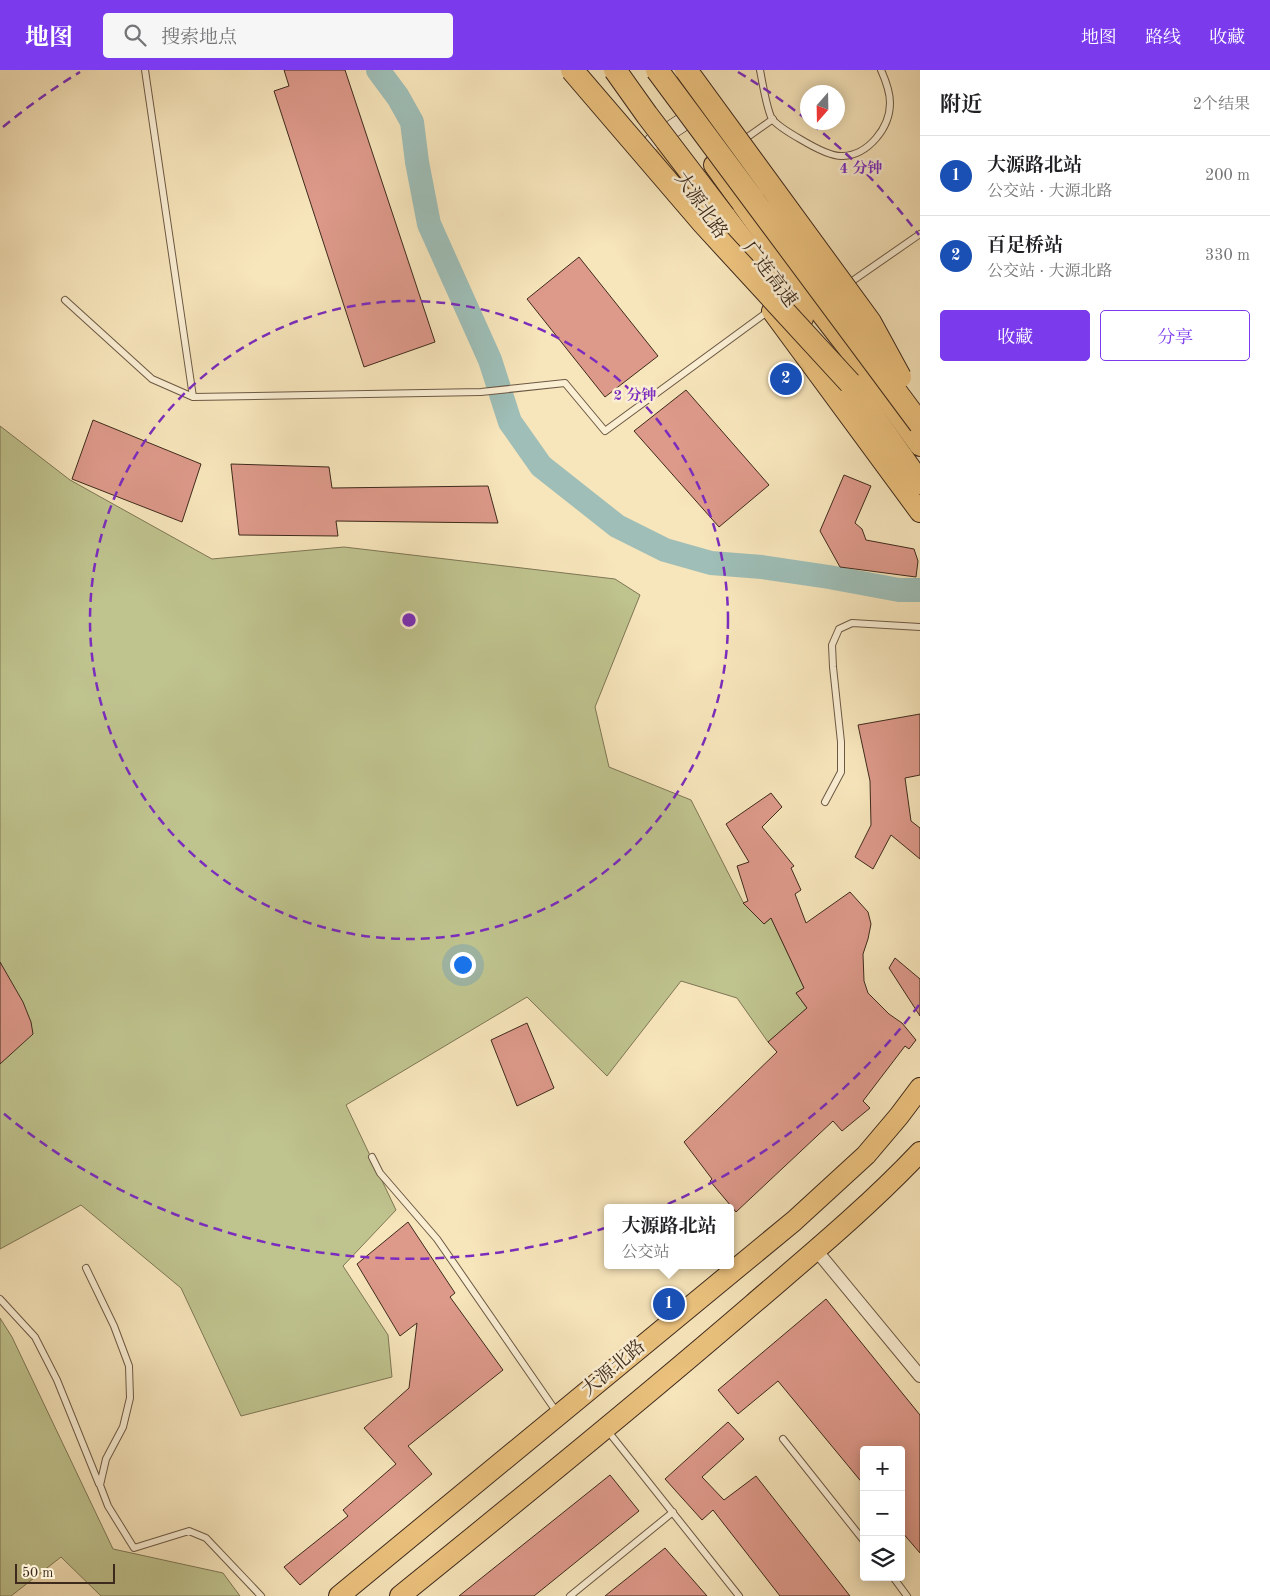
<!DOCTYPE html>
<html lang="zh">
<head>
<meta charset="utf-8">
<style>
	:root { --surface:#fff; --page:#f6f6f6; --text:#202124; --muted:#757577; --line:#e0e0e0; --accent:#7c3aed }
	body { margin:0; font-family:"Old Standard TT","Noto Serif SC",serif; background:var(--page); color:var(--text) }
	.controls { position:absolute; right:15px; bottom:15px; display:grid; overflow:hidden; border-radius:5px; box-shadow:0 2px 12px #0003 }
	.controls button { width:45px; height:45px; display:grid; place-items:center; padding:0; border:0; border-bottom:1px solid var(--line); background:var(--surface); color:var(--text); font:25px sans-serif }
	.compass { position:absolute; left:800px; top:15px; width:45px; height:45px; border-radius:50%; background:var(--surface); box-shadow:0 2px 12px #0003; rotate:200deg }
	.scale { position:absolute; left:15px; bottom:12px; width:100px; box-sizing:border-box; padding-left:5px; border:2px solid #3e2a1c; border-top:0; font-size:14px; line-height:18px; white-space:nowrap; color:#3e2a1c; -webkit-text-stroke:4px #faeed3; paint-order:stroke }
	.you { position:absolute; left:462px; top:894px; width:18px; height:18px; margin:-12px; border:4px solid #fff; border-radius:50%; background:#1a73e8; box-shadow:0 0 0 8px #1a73e833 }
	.badge { display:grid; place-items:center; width:32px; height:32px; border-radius:50%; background:var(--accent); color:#fff; font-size:16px; font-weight:700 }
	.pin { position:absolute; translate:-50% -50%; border:2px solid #fff; box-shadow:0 1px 5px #0006 }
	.popup { position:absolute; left:604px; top:1134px; width:130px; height:65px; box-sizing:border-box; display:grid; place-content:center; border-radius:5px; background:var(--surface); filter:drop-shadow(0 1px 4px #0005); font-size:16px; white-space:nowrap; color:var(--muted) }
	.popup b { font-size:19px; color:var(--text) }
	.popup::after { content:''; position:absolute; left:50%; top:100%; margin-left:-10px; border:10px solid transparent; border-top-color:var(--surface) }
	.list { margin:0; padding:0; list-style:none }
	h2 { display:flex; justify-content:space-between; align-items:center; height:65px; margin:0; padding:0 20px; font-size:21px }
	h2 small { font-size:16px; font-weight:400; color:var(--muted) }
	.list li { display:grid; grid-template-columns:32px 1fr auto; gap:15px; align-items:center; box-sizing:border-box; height:80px; padding:0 20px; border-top:1px solid var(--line) }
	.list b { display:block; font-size:19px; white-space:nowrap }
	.list p { margin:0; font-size:16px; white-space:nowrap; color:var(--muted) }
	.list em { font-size:16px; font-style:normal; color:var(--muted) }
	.actions { display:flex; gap:10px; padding:15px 20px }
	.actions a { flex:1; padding:11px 0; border:1px solid var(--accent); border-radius:5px; text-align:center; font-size:18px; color:var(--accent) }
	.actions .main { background:var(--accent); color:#fff }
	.icon { flex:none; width:28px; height:28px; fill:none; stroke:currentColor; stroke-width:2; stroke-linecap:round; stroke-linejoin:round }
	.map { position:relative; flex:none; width:920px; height:1526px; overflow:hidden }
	header { display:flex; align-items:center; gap:30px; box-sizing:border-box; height:70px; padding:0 25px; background:var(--accent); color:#fff }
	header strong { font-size:24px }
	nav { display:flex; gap:28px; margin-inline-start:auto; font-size:18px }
	.search { width:350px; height:45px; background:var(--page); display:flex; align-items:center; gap:12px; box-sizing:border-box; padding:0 18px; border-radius:5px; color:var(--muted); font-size:19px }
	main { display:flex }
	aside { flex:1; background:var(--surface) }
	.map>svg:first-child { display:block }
</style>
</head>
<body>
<header>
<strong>地图</strong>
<div class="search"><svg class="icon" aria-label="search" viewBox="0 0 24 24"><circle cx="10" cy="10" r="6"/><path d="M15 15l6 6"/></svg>搜索地点</div>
<nav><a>地图</a><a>路线</a><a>收藏</a></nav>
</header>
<main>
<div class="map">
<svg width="920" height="1526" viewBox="0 0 920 1526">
	<rect width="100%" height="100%" fill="#f7e5bb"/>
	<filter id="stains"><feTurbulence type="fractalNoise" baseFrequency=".004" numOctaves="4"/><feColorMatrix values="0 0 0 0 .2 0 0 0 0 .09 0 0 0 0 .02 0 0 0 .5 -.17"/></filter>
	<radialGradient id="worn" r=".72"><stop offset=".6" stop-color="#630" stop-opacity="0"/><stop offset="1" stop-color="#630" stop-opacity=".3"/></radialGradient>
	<path fill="#bfc38e" stroke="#7e7655" d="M0 356 70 410 212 489 344 477 615 509 640 525 595 637 609 697 691 730 743 832 764 854 771 848 804 918 796 923 807 938 768 972 737 928 681 911 607 1006 527 927 346 1035 396 1140 343 1196 388 1265 392 1307 241 1346 181 1218 81 1135 0 1179Z
		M0 1248 12 1267 113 1479 223 1503 240 1526H101L61 1487 11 1526H0Z"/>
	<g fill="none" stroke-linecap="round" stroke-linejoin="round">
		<path stroke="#9ebeb7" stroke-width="24" d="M378 0 398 27 412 52 417 92 429 154 490 290 510 352 541 396 617 456 665 480 711 493 762 497 829 507 899 520H920"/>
	</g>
	<path fill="#dd998a" stroke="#3e2a1c" d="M284 0H345L435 272 364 297 274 21 289 16Z
		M579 187 658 286 605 327 527 229Z
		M686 320 769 415 719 457 634 361Z
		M93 350 201 394 182 452 72 409Z
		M231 394 329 397 332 418 488 416 498 453 336 451 338 466 239 465Z
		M844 405 871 416 855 453 862 459 866 470 914 479 918 491 916 507 840 497 820 461Z
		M920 644V705L905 708 911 751 920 758V789L891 765 873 799 855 787 871 755 870 711 858 655Z
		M771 723 782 737 762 757 794 796 791 798 801 820 795 824 806 853 850 822 868 842 871 854 868 869 863 884 864 911 868 923 889 944 902 953 916 970 909 979 905 976 863 1031 870 1038 842 1061 833 1051 736 1142 710 1111 712 1109 684 1072 777 982 768 972 807 938 796 923 804 918 771 848 764 854 743 833 748 831 737 796 749 792 726 754Z
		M895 888 920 909V946L889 898Z
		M0 892 23 932 31 952 33 964 0 994Z
		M527 953 554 1018 517 1036 491 970Z
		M408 1152 455 1223 450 1227 503 1300 408 1376 432 1404 300 1515 284 1497 348 1446 343 1440 396 1394 364 1358 409 1318 417 1253 400 1266 357 1194Z
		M826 1229 920 1345V1483L901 1461V1380H864V1415L778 1311 738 1344 718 1320Z
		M728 1352 744 1369 702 1407 724 1430 756 1406 850 1526H780L713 1440 702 1450 665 1409Z
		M610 1405 639 1441 534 1526H459Z
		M665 1478 707 1526H605Z"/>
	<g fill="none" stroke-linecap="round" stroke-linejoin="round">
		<defs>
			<path id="lane" d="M145 0 193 327
				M760 0C762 11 767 40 772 49 777 55 793 65 800 69 810 75 832 87 843 86 868 85 890 58 890 33 890 22 886 11 881 0
				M742 71 773 49
				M848 214 920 164
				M65 230 152 309 193 327 481 322 565 313 605 361 770 240
				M825 732 841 702V672L833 597 832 575 839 559 852 553 920 557
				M372 1087 380 1103 437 1169 558 1344
				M86 1198 114 1256 129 1296 130 1328 123 1357 106 1389 100 1415 108 1436 134 1478 189 1461 206 1468 261 1526
				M0 1229 35 1267 57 1310 99 1414
				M607 1360 739 1526
				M783 1369 864 1471
				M893 1507 907 1526
				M570 1526 673 1442"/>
			<path id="street" d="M816 1180 920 1306"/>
			<path id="secondary" d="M654 71 683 52"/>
			<path id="primary" d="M664 85 702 138
				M714 95 816 237 874 312 920 376
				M772 241 920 442
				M339 1526 794 1151 866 1085 899 1046 920 1018
				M400 1526C519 1430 637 1334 753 1234 810 1185 868 1137 920 1082"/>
			<path id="highway" d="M724 146 802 248
				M839 297 920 413"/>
		</defs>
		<use href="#lane" stroke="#6c5944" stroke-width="8"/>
		<use href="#street" stroke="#6c5944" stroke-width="14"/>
		<use href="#secondary" stroke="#3e2a1c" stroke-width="19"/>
		<use href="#primary" stroke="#3e2a1c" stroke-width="22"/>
		<use href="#highway" stroke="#3e2a1c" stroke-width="24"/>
		<use href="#lane" stroke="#faeed3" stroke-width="6"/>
		<use href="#street" stroke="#faeed3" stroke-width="12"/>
		<use href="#secondary" stroke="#faeed3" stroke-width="18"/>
		<use href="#primary" stroke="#ecc27e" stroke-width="20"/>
		<use href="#highway" stroke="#ecc27e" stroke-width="22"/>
		<defs>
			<path id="highway-bridge" d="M572 0 704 154 850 313
				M615 0 647 45 724 146
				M657 0 920 354
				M686 0 870 252 900 307"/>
		</defs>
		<use href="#highway-bridge" stroke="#3e2a1c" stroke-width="24" stroke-linecap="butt"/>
		<use href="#highway-bridge" stroke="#ecc27e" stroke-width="22"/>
	</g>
	<g fill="none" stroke="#7b2cbf" stroke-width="2.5" stroke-dasharray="9 6">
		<circle cx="409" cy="550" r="319"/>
		<path d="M919 935A639 639 0 0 1 3 1043M3 57A639 639 0 0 1 80 2M738 2A639 639 0 0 1 919 165"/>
	</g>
	<g text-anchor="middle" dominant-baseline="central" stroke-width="5" stroke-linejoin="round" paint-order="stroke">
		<g font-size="19" fill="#3e2a1c" stroke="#faeed3">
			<text transform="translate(700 136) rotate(55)">大源北路</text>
			<text transform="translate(769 205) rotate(53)">广连高速</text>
			<text transform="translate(614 1299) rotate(-40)">大源北路</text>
		</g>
	</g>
	<circle cx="409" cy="550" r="8" fill="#7b2cbf" stroke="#faeed3" stroke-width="2.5"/>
	<g font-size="15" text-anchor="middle" font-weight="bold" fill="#7b2cbf" stroke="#faeed3" stroke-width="5" stroke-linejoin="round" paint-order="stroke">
		<text x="861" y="103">4 分钟</text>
		<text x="635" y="330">2 分钟</text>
	</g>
	<rect width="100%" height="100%" filter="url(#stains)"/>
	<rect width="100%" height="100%" fill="url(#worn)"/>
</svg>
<div class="controls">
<button>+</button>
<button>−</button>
<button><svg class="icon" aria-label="layers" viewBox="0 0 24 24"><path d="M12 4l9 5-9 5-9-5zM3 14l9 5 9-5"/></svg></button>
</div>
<svg class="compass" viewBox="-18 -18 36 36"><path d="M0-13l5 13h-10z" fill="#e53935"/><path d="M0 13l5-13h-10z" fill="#757577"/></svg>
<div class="scale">50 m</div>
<div class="you"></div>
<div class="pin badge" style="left:669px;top:1234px;background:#1a4fb4">1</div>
<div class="popup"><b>大源路北站</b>公交站</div>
<div class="pin badge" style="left:786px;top:309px;background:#1a4fb4">2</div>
</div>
<aside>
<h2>附近<small>2个结果</small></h2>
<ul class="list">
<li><span class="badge" style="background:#1a4fb4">1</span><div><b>大源路北站</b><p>公交站 · 大源北路</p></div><em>200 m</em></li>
<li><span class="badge" style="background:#1a4fb4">2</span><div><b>百足桥站</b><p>公交站 · 大源北路</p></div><em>330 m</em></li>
</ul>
<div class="actions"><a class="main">收藏</a><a>分享</a></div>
</aside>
</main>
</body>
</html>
